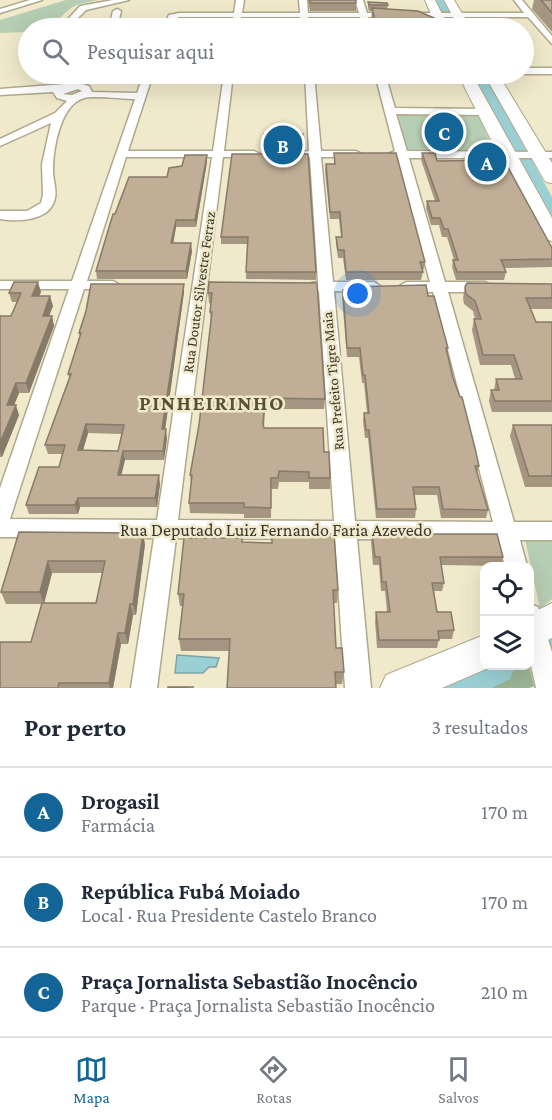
<!DOCTYPE html>
<html lang="pt">
<head>
<meta charset="utf-8">
<style>
	:root { --surface:#fff; --page:#f2f2f3; --text:#1f2937; --muted:#747a83; --line:#e0e1e3; --accent:#126596 }
	body { margin:0; font-family:"Crimson Pro",serif; background:var(--page); color:var(--text) }
	.controls { position:absolute; right:18px; bottom:18px; display:grid; overflow:hidden; border-radius:12px; box-shadow:0 6px 24px #0002 }
	.controls button { width:54px; height:54px; display:grid; place-items:center; padding:0; border:0; border-bottom:2px solid var(--line); background:var(--surface); color:var(--text); font:30px sans-serif }
	.you { position:absolute; left:358px; top:294px; width:21px; height:21px; margin:-15px; border:4px solid #fff; border-radius:50%; background:#1a73e8; box-shadow:0 0 0 9px #1a73e833 }
	.badge { display:grid; place-items:center; width:39px; height:39px; border-radius:50%; background:var(--accent); color:#fff; font-size:20px; font-weight:700 }
	.pin { position:absolute; translate:-50% -50%; border:3px solid #fff; box-shadow:0 2px 6px #0006 }
	.list { margin:0; padding:0; list-style:none }
	h2 { display:flex; justify-content:space-between; align-items:center; height:78px; margin:0; padding:0 24px; font-size:26px }
	h2 small { font-size:20px; font-weight:400; color:var(--muted) }
	.list li { display:grid; grid-template-columns:39px 1fr auto; gap:18px; align-items:center; box-sizing:border-box; height:90px; padding:0 24px; border-top:2px solid var(--line) }
	.list b { display:block; font-size:22px; white-space:nowrap }
	.list p { margin:0; font-size:20px; white-space:nowrap; color:var(--muted) }
	.list em { font-size:20px; font-style:normal; color:var(--muted) }
	.icon { flex:none; width:33px; height:33px; fill:none; stroke:currentColor; stroke-width:2; stroke-linecap:round; stroke-linejoin:round }
	.map { position:relative; flex:none; width:552px; height:688px; overflow:hidden }
	.search { position:absolute; background:var(--surface); box-shadow:0 6px 24px #0002; left:18px; right:18px; top:18px; height:66px; display:flex; align-items:center; gap:15px; box-sizing:border-box; padding:0 21px; border-radius:33px; color:var(--muted); font-size:22px }
	.sheet { height:348px; background:var(--surface) }
	nav { display:flex; justify-content:space-around; align-items:center; box-sizing:border-box; height:84px; border-top:2px solid var(--line); background:var(--surface); font-size:16px; color:var(--muted) }
	nav a { display:grid; justify-items:center; gap:3px }
	nav .on { color:var(--accent) }
	.map>svg:first-child { display:block }
</style>
</head>
<body>
<div class="map">
<svg width="552" height="688" viewBox="0 0 552 688">
	<rect width="100%" height="100%" fill="#f0e9cb"/>
	<path fill="#b6ceb3" d="M66 0H98C90 2 77 3 70 9 52 23 55 28 28 28V32L0 33V20Z
		M398 114H478L493 150H407Z
		M525 539H552V599L540 609Z"/>
	<path fill="#9ab695" d="M484 659V666H529L534 686 529 688H424Z"/>
	<path fill="#9ad0d4" stroke="#7da2a1" stroke-width="1.5" d="M177 655 219 658 216 667H209L203 673H175Z"/>
	<g fill="none" stroke-linecap="round" stroke-linejoin="round">
		<path fill="#9ad0d4" fill-rule="evenodd" d="M432 0H444L459 28H447Z
			M470 74H484L552 197V221L545 219 542 215Z
			M552 620V657L530 667 526 666H530V630Z
			M484 652V666H515L510 679 492 688H431L437 674Z"/>
		<defs>
			<path id="street" d="M30 0H42L0 13V9Z
				M113 0H129L86 10 68 28H60L80 6Z
				M236 0H244L242 13H300L299 0H307L308 13H359L355 0H363L367 13H524L514 0H522L552 36V44L528 17H368L371 28H363L360 17H308L309 28H301L300 17H241L239 28H231L233 17H179L175 19 171 28H163L169 15 179 13H234Z
				M117 9 121 11 117 28H109L113 11Z
				M524 68H552V74H524Z
				M144 74H153L128 151H213L224 74H233L224 151H254L260 154 254 157H223L178 520 334 521 319 291 311 289 309 286 311 283 318 282 310 157 300 156 298 154 300 152 309 151 305 74H314L321 151H356L362 154 356 157H321L333 282H374L382 287 374 292 334 291 355 521 493 522 433 292H406L398 287 406 282H430L397 157 388 154 395 151 375 74H385L395 108 485 109 490 112 485 115 396 114 407 151 552 152V158H409L445 282H485L493 287 485 292H448L514 522H552V540H520L527 566H505L498 540 357 539 371 688H345L335 539 176 538 157 688H131L154 538 0 537V488L69 289H0V281H72L135 99C122 99 95 95 84 98 60 105 53 149 53 171 53 180 57 189 55 198 51 221 18 222 0 219V211H27L41 203 43 195 42 164 51 123 0 146V139L55 113 67 101 57 98 53 92 0 95V89L78 83 89 86 92 92 137 93ZM78 89 82 91 72 95 63 94ZM126 157H212L157 520 10 519 84 289H113L120 285 113 281H87Z
				M530 604 538 607 552 652V688H536L530 661Z"/>
			<path id="secondary" d="M425 0H435L449 28H437Z
				M444 0H454L471 28H459Z
				M458 74H472L552 218V241L545 239 542 235 498 154Z
				M484 74H498L552 163V183L546 182 543 178Z
				M552 603V638L530 648V614Z
				M484 635V666H493L442 688H380L386 675Z"/>
		</defs>
		<use href="#street" stroke="#afa88b" stroke-width="3"/>
		<use href="#secondary" stroke="#afa88b" stroke-width="2"/>
		<use href="#street" fill="#fff" fill-rule="evenodd"/>
		<use href="#secondary" fill="#fff" fill-rule="evenodd"/>
	</g>
	<path fill="#a59681" fill-rule="evenodd" d="M308 0H356V11H310Z
		M534 0H552V32L532 9Z
		M368 2 388 5 387 9 432 28H374L371 19 372 11H369L368 8Z
		M303 134 302 149H263V141Z
		M334 153 425 262 424 269H422L423 272 421 280H346L343 258H338L336 244V237H341L339 219H330L325 171 326 164H334Z
		M422 153 437 161 552 248V267L504 268 506 272 504 280H456L452 267 453 260H454L447 237H442L439 225H431L426 208 427 201H435L421 160Z
		M232 154 316 272V280L246 279 247 244H221V237Z
		M207 162 196 227H176L173 243 192 251 187 279H97L96 271 115 214 167 177Z
		M209 282 325 399 324 409H265L264 428 324 452 330 478V489H309V482H279L278 489H271V518H244V514L190 513 189 503 191 484 190 475 199 425 211 322 210 312 211 304 209 303 208 293Z
		M552 284V309H530L536 322H552V412H492L489 401 491 390H494L496 379H515L511 365H480L472 330 474 319H475L473 311 464 304 463 298 465 287Z
		M343 290 428 296 448 348 447 355 453 378 479 466 477 473 488 510 486 518H441L437 495H414L416 509 415 518H376L368 438H365L363 421 364 413H367L364 383H362L359 357H347L342 298Z
		M41 292 39 296 53 306 49 316H52L54 326 29 393H19L14 405 19 415 2 457H0V316H11L17 302H12L9 293Z
		M184 292 165 429 167 438 164 460H125L121 475 160 484 157 507H80L78 514H29L26 505 59 467 63 454H48L45 445 69 378 68 374 80 337 79 333ZM88 433 122 434 118 451H83Z
		M513 425H552V487H525L510 436Z
		M19 532 145 544 136 615H133L128 644H121L113 688H0L31 642 42 604H6L1 592ZM52 573H103L96 603H44Z
		M372 534 503 557 501 566 441 565 444 583 442 591H434L437 612 454 630 452 639H439L437 648H377L375 621 376 612H387L385 591H381L379 565H373L371 542Z
		M242 542 338 590 337 603H333L336 648 344 672 342 684H336L229 651H181L179 639 183 606H180L178 594Z"/>
	<path fill="#867a69" d="M434 18 432 28H422Z
		M207 155V162L196 227 195 220Z
		M176 220V227L172 251 171 243Z
		M191 243 192 251 187 279 186 271Z
		M38 282 41 292 35 306 32 296Z
		M184 284V292L164 438 162 429Z
		M50 296 53 306 45 326 43 316Z
		M52 316 54 326 29 393 26 383Z
		M16 383 19 393 10 415 7 405Z
		M16 405 19 415 2 457 0 451V443Z
		M86 424 88 433 80 460 78 450Z
		M166 429 167 438 164 460 163 451Z
		M123 451 125 460 119 484 118 475Z
		M159 475 160 484 157 507 155 498Z
		M78 498 80 507 78 514 75 505Z
		M143 533 145 544 136 615 133 604Z
		M48 561 52 573 44 604 40 592Z
		M130 604 133 615 128 644 125 633Z
		M118 633 121 644 113 688H110L109 683Z"/>
	<path fill="#c0af96" stroke="#867a69" stroke-width="1.5" fill-rule="evenodd" d="M310 0H356V3H310Z
		M541 0H552V13Z
		M368 2 387 3 388 5H369Z
		M372 8 418 11 434 18 422 28H412L411 27 377 28Z
		M264 134H303L302 141H263Z
		M334 153H396L425 262H420L423 272H346L344 250H338L336 237H342L340 212H330L326 164H335Z
		M422 153H435L437 161 504 160 552 248V259L501 260 506 272H457L453 260H458L448 229H444L440 218H432L427 201H439Z
		M232 154H308L316 272H246L248 237H221Z
		M185 155H207L195 220H176L171 243H191L186 271H96L113 214H115L129 177H167L169 168 182 166Z
		M14 282H38L32 296H50L43 316H52L26 383H16L7 405H16L0 443V316H11L21 293H9Z
		M209 282 317 283 325 399 265 398 263 424 264 428H323L324 452H329L330 478H309V472L279 471 278 478H271V508L244 507V503H189L192 475H190L199 425 212 312H210L212 293H208Z
		M467 283 552 284V298H526L536 322H552V401H495L491 390H499L496 379H522L514 355H483L474 319H481L475 301 466 294 465 287Z
		M91 284H184L162 429H166L163 451H123L118 475H159L155 498H78L75 505H26L39 467H59L65 445H45L71 374H68L81 333H79L86 311ZM86 424 124 425 118 451 78 450Z
		M426 285 428 296H434L448 348H446L453 378 460 397H462L475 448 479 466H475L488 510 443 509 439 487H413L416 509H377L369 430H366L364 413H369L365 375H363L360 348H347L343 290H347L348 287Z
		M513 425H552V476H529Z
		M19 532 143 533 133 604H130L125 633H118L109 683H59L58 688H0V642H31L42 603H96L105 561H48L40 592H1Z
		M272 534H334L338 590H333L336 648H342L344 672H335L336 688H227L230 639H179L184 594H178L184 538H242V542L272 543Z
		M372 534H497L503 557H440L444 583H432L437 612H451L454 630 438 631 439 640H379L376 612H390L386 582H382L380 557H375Z
		M168 687H194L168 688Z"/>
	<g text-anchor="middle" dominant-baseline="central" stroke-width="5" stroke-linejoin="round" paint-order="stroke">
		<g font-size="15" fill="#39362a" stroke="#f0e9cb">
			<text transform="translate(199 292) rotate(-82)">Rua Doutor Silvestre Ferraz</text>
			<text transform="translate(333 381) rotate(-95)">Rua Prefeito Tigre Maia</text>
		</g>
		<g font-size="18" fill="#39362a" stroke="#f0e9cb">
			<text x="276" y="530">Rua Deputado Luiz Fernando Faria Azevedo</text>
		</g>
		<g font-size="21" font-weight="bold" letter-spacing="1.5" fill="#585138" stroke="#f0e9cb">
			<text x="212" y="403">PINHEIRINHO</text>
		</g>
	</g>
</svg>
<div class="controls">
<button><svg class="icon" aria-label="locate" viewBox="0 0 24 24"><circle cx="12" cy="12" r="6"/><path d="M12 2v4M12 18v4M2 12h4M18 12h4"/></svg></button>
<button><svg class="icon" aria-label="layers" viewBox="0 0 24 24"><path d="M12 4l9 5-9 5-9-5zM3 14l9 5 9-5"/></svg></button>
</div>
<div class="you"></div>
<div class="pin badge" style="left:487px;top:162px">A</div>
<div class="pin badge" style="left:283px;top:145px">B</div>
<div class="pin badge" style="left:444px;top:132px">C</div>
<div class="search"><svg class="icon" aria-label="search" viewBox="0 0 24 24"><circle cx="10" cy="10" r="6"/><path d="M15 15l6 6"/></svg>Pesquisar aqui</div>
</div>
<section class="sheet">
<h2>Por perto<small>3 resultados</small></h2>
<ul class="list">
<li><span class="badge">A</span><div><b>Drogasil</b><p>Farmácia</p></div><em>170 m</em></li>
<li><span class="badge">B</span><div><b>República Fubá Moiado</b><p>Local · Rua Presidente Castelo Branco</p></div><em>170 m</em></li>
<li><span class="badge">C</span><div><b>Praça Jornalista Sebastião Inocêncio</b><p>Parque · Praça Jornalista Sebastião Inocêncio</p></div><em>210 m</em></li>
</ul>
</section>
<nav>
<a class="on"><svg class="icon" aria-label="map" viewBox="0 0 24 24"><path d="M3 6l6-2 6 2 6-2v14l-6 2-6-2-6 2zM9 4v14M15 6v14"/></svg>Mapa</a>
<a><svg class="icon" aria-label="directions" viewBox="0 0 24 24"><path d="M12 3l9 9-9 9-9-9zM9 14v-3h6M13 9l2 2-2 2"/></svg>Rotas</a>
<a><svg class="icon" aria-label="saved" viewBox="0 0 24 24"><path d="M7 4h10v16l-5-4-5 4z"/></svg>Salvos</a>
</nav>
</body>
</html>
